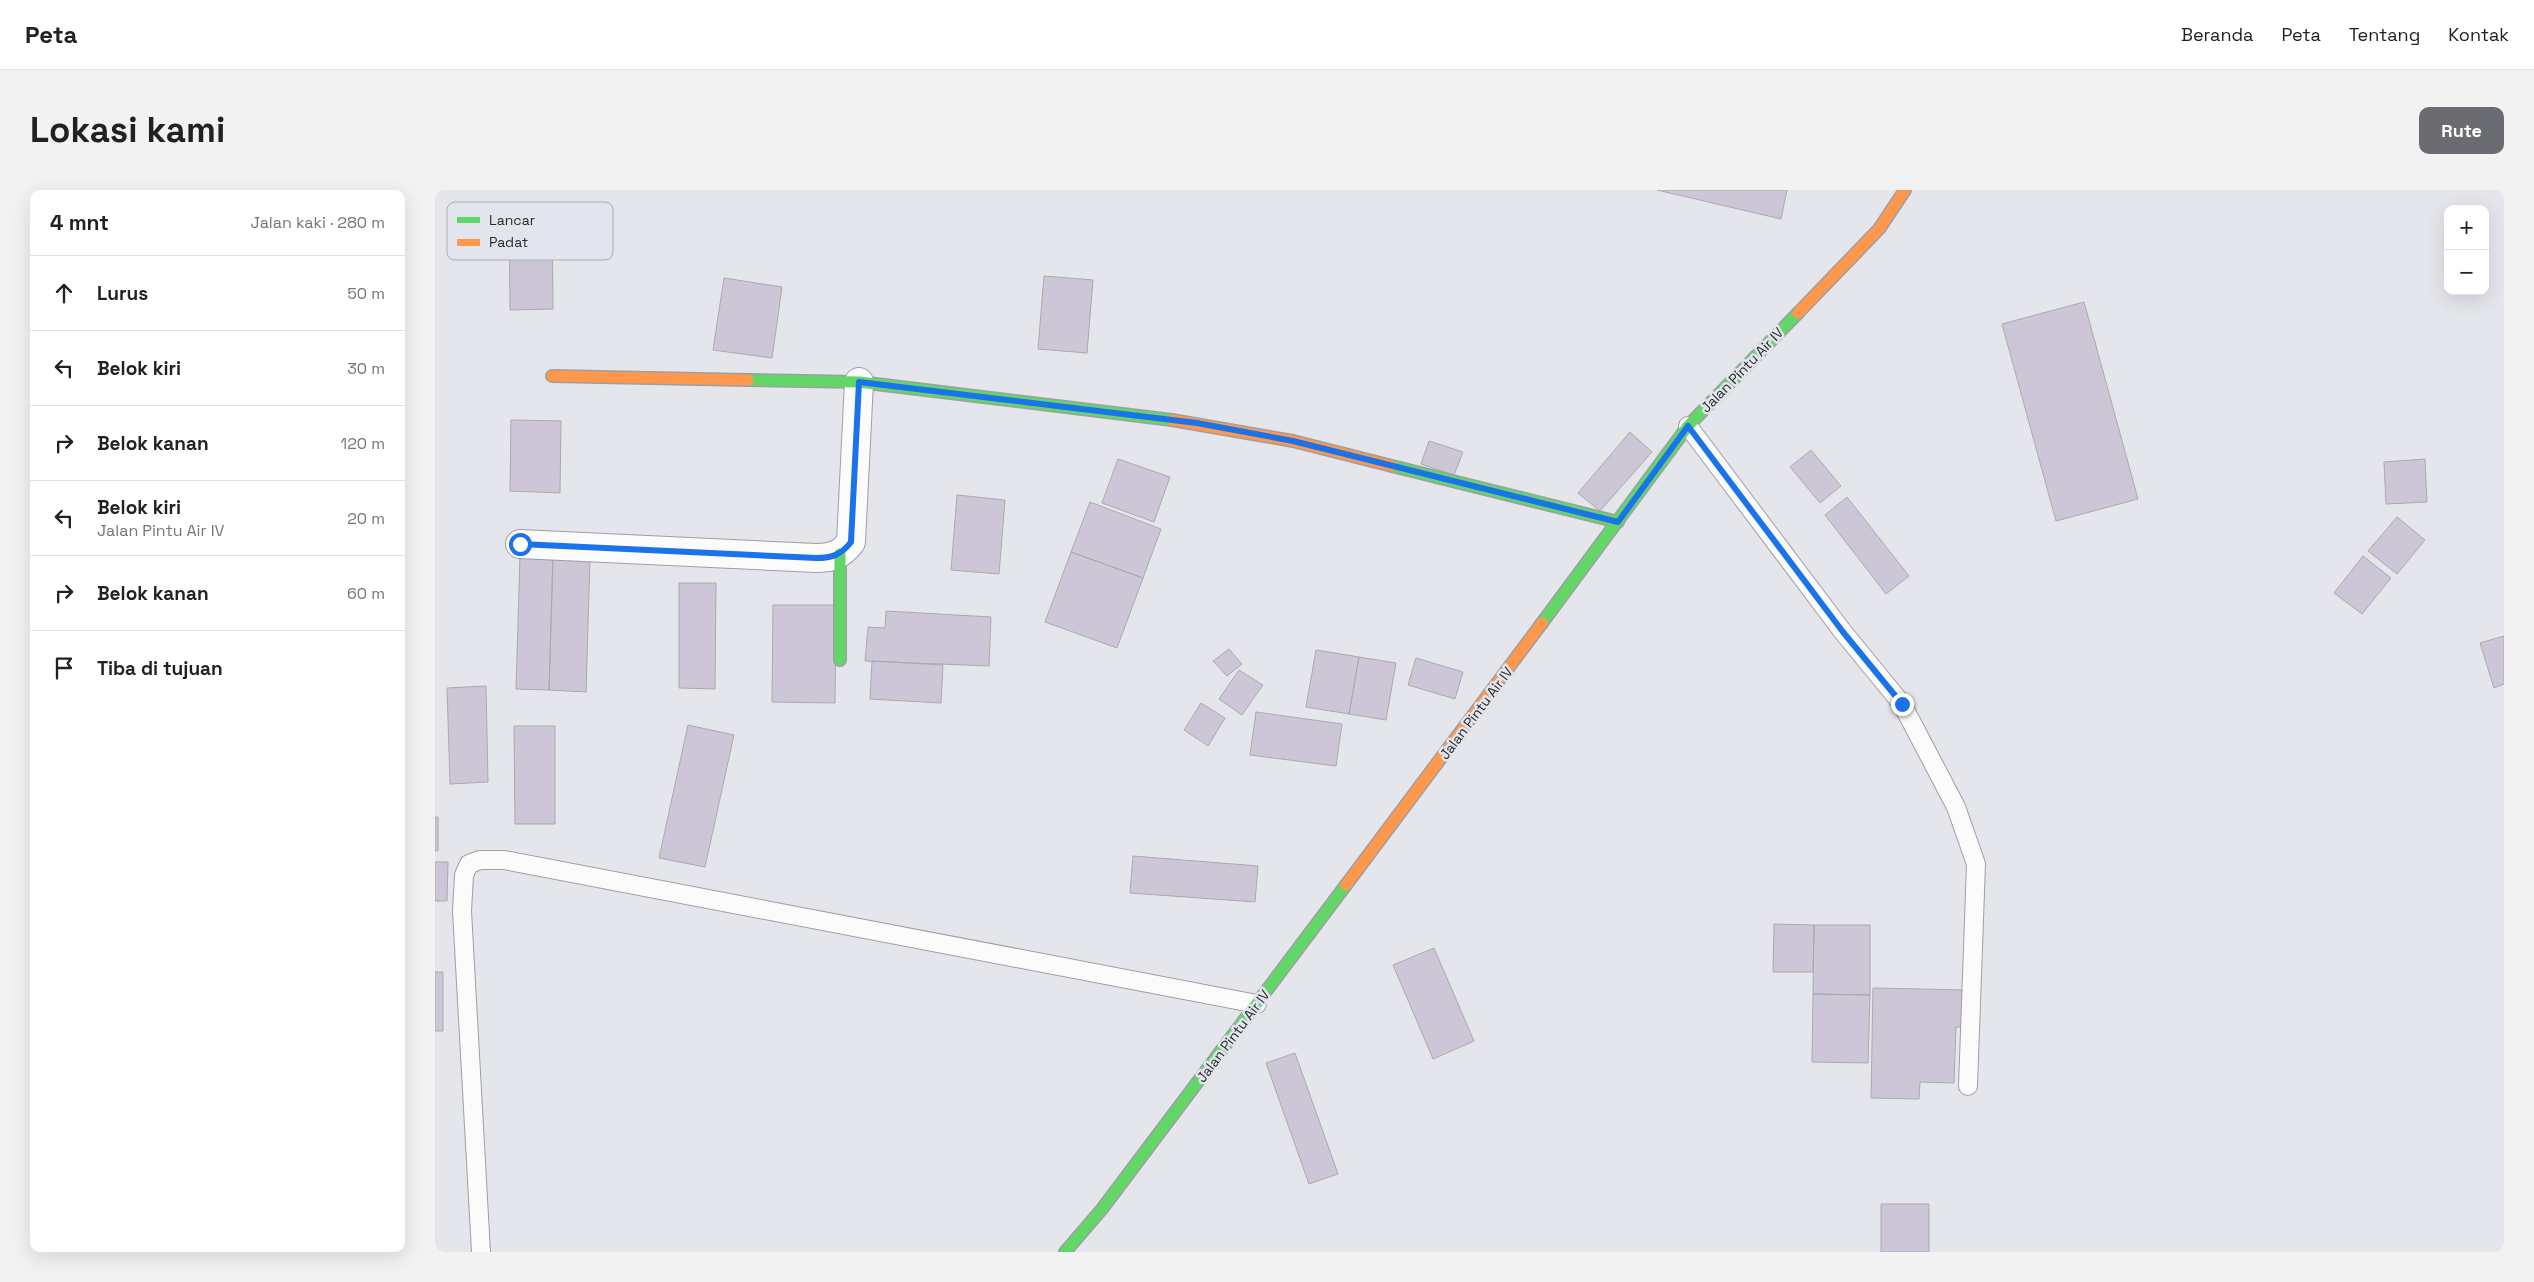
<!DOCTYPE html>
<html lang="id">
<head>
<meta charset="utf-8">
<style>
	:root { --surface:#fff; --page:#f2f2f2; --text:#202124; --muted:#757577; --line:#e0e0e0; --accent:#6b6c71 }
	body { margin:0; font-family:"Space Grotesk",sans-serif; background:var(--page); color:var(--text) }
	.controls { position:absolute; right:15px; top:15px; display:grid; overflow:hidden; border-radius:10px; box-shadow:0 5px 20px #0002 }
	.controls button { width:45px; height:45px; display:grid; place-items:center; padding:0; border:0; border-bottom:1px solid var(--line); background:var(--surface); color:var(--text); font:25px sans-serif }
	.stop { position:absolute; width:15px; height:15px; margin:-11px; border:4px solid #1a73e8; border-radius:50%; background:#fff }
	.stop.end { background:#1a73e8; border-color:#fff; box-shadow:0 1px 5px #0008 }
	.list { margin:0; padding:0; list-style:none }
	h2 { display:flex; justify-content:space-between; align-items:center; height:65px; margin:0; padding:0 20px; font-size:21px }
	h2 small { font-size:16px; font-weight:400; color:var(--muted) }
	.list li { display:grid; grid-template-columns:32px 1fr auto; gap:15px; align-items:center; box-sizing:border-box; height:75px; padding:0 20px; border-top:1px solid var(--line) }
	.list b { display:block; font-size:19px; white-space:nowrap }
	.list p { margin:0; font-size:16px; white-space:nowrap; color:var(--muted) }
	.list em { font-size:16px; font-style:normal; color:var(--muted) }
	.icon { flex:none; width:28px; height:28px; fill:none; stroke:currentColor; stroke-width:2; stroke-linecap:round; stroke-linejoin:round }
	.map { position:relative; flex:none; width:2069px; height:1062px; overflow:hidden; border-radius:10px }
	header { display:flex; align-items:center; gap:30px; box-sizing:border-box; height:70px; padding:0 25px; background:var(--surface); border-bottom:1px solid var(--line) }
	header strong { font-size:24px }
	nav { display:flex; gap:28px; margin-inline-start:auto; font-size:18px }
	.intro { display:flex; align-items:center; justify-content:space-between; box-sizing:border-box; height:120px; padding:0 30px }
	h1 { margin:0; font-size:35px }
	.button { padding:12px 22px; border-radius:10px; background:var(--accent); color:#fff; font-size:18px; font-weight:700 }
	main { display:flex; gap:30px; padding:0 30px }
	aside { flex:1; background:var(--surface); border-radius:10px; box-shadow:0 5px 20px #0002 }
	.map>svg:first-child { display:block }
</style>
</head>
<body>
<header>
<strong>Peta</strong>
<nav><a>Beranda</a><a>Peta</a><a>Tentang</a><a>Kontak</a></nav>
</header>
<div class="intro"><h1>Lokasi kami</h1><a class="button">Rute</a></div>
<main>
<aside>
<h2>4 mnt<small>Jalan kaki · 280 m</small></h2>
<ul class="list">
<li><svg class="icon" aria-label="ahead" viewBox="0 0 24 24"><path d="M12 20V5M6 11l6-6 6 6"/></svg><div><b>Lurus</b></div><em>50 m</em></li>
<li><svg class="icon" aria-label="left" viewBox="0 0 24 24"><path d="M17 20v-9H6M10 6l-5 5 5 5"/></svg><div><b>Belok kiri</b></div><em>30 m</em></li>
<li><svg class="icon" aria-label="right" viewBox="0 0 24 24"><path d="M7 20v-9h11M14 6l5 5-5 5"/></svg><div><b>Belok kanan</b></div><em>120 m</em></li>
<li><svg class="icon" aria-label="left" viewBox="0 0 24 24"><path d="M17 20v-9H6M10 6l-5 5 5 5"/></svg><div><b>Belok kiri</b><p>Jalan Pintu Air IV</p></div><em>20 m</em></li>
<li><svg class="icon" aria-label="right" viewBox="0 0 24 24"><path d="M7 20v-9h11M14 6l5 5-5 5"/></svg><div><b>Belok kanan</b></div><em>60 m</em></li>
<li><svg class="icon" aria-label="arrive" viewBox="0 0 24 24"><path d="M6 21V4h12l-3 4 3 4H6"/></svg><div><b>Tiba di tujuan</b></div></li>
</ul>
</aside>
<div class="map">
<svg width="2069" height="1062" viewBox="0 0 2069 1062">
	<rect width="100%" height="100%" fill="#e5e6eb"/>
	<path fill="#cdc6d7" stroke="#aaaaad" d="M1222 0H1352L1346 29Z
		M117 16 118 119 75 120 74 17Z
		M609 86 658 90 652 163 603 159Z
		M289 88 347 97 337 168 278 160Z
		M1649 112 1703 309 1621 331 1567 134Z
		M76 230 126 231 125 303 75 301Z
		M1195 242 1217 262 1165 321 1143 303Z
		M994 251 1028 262 1019 285 986 274Z
		M1376 260 1406 296 1385 313 1355 277Z
		M683 269 735 287 719 332 667 313Z
		M1990 269 1992 312 1951 314 1949 272Z
		M522 305 570 310 564 384 516 380Z
		M1412 307 1474 386 1451 404 1390 325Z
		M655 312 726 339 708 388 636 362Z
		M1962 327 1990 350 1962 384 1933 361Z
		M636 362 708 388 682 458 610 432Z
		M85 365 118 366 114 500 81 499Z
		M118 366 155 368 151 502 114 500Z
		M1928 366 1956 388 1927 424 1899 403Z
		M244 393H281L280 499 244 498Z
		M338 415H401L400 513 337 512Z
		M451 421 556 427 554 476 430 471 433 437 450 438Z
		M2069 446V494L2059 498 2045 453Z
		M794 459 807 474 792 486 778 471Z
		M881 460 924 467 914 524 871 517Z
		M924 467 961 473 951 530 914 524Z
		M981 468 1028 482 1020 509 973 495Z
		M437 471 508 475 506 513 435 509Z
		M804 480 828 495 807 525 784 509Z
		M51 496 53 592 15 594 12 498Z
		M766 513 790 528 773 556 749 540Z
		M821 522 907 534 901 576 815 565Z
		M253 535 299 545 270 677 224 668Z
		M79 536H120V634H80Z
		M0 627H3V661H0Z
		M698 666 823 676 820 712 695 703Z
		M0 672H13L12 711H0Z
		M1339 734 1379 735 1378 782H1338Z
		M1379 735H1435V805L1378 804Z
		M999 758 1039 851 998 869 958 775Z
		M0 782H8V841H0Z
		M1438 798 1530 800 1529 837H1521L1519 893 1485 892 1484 909 1436 908Z
		M1378 804 1435 805 1433 873 1377 872Z
		M860 863 903 984 874 994 831 873Z
		M1446 1014H1494V1062H1446Z"/>
	<g fill="none" stroke-linecap="round" stroke-linejoin="round">
		<defs>
			<path id="lane" d="M1253 236 1408 442 1467 514 1521 617 1541 674 1533 896
				M46 1062 27 721 29 685 34 674 45 670H69L822 814"/>
			<path id="street" d="M85 354 381 368C397 368 406 365 416 352L424 192"/>
			<path id="fast" d="M313 190 424 192 737 230
				M957 276 1183 332
				M405 364V470
				M1107 433 1253 236 1363 123
				M630 1062 667 1019 911 695"/>
			<path id="slow" d="M1363 123 1444 39 1470 0
				M117 186 313 190
				M737 230 858 251 957 276
				M911 695 1107 433"/>
		</defs>
		<use href="#lane" stroke="#9e9fa3" stroke-width="20"/>
		<use href="#street" stroke="#9e9fa3" stroke-width="30"/>
		<use href="#fast" stroke="#9e9fa3" stroke-width="14"/>
		<use href="#slow" stroke="#9e9fa3" stroke-width="14"/>
		<use href="#lane" stroke="#fbfbfc" stroke-width="18"/>
		<use href="#street" stroke="#fbfbfc" stroke-width="28"/>
		<use href="#fast" stroke="#63d668" stroke-width="11"/>
		<use href="#slow" stroke="#ff974d" stroke-width="11"/>
	</g>
	<g fill="none" stroke-linecap="round" stroke-linejoin="round">
		<path stroke="#1a73e8" stroke-width="6" d="M85 354 381 368C397 368 406 365 416 352L424 192 762 233 858 251 1183 332 1253 236 1408 442 1467 514"/>
	</g>
	<g text-anchor="middle" dominant-baseline="central" stroke-width="5" stroke-linejoin="round" paint-order="stroke">
		<g font-size="14" fill="#2a2b2f" stroke="#e2e5ee">
			<text transform="translate(1307 180) rotate(-46)">Jalan Pintu Air IV</text>
			<text transform="translate(1041 523) rotate(-53)">Jalan Pintu Air IV</text>
			<text transform="translate(798 846) rotate(-53)">Jalan Pintu Air IV</text>
		</g>
	</g>
	<rect x="12" y="12" width="166" height="58" rx="8" fill="#e2e5ee" stroke="#abadb5" stroke-width="1"/>
	<rect x="22" y="27" width="23" height="6" fill="#63d668"/>
	<rect x="22" y="49" width="23" height="7" fill="#ff974d"/>
	<g font-size="14" fill="#2a2b2f">
		<text x="54" y="35">Lancar</text>
		<text x="54" y="57">Padat</text>
	</g>
</svg>
<div class="controls">
<button>+</button>
<button>−</button>
</div>
<div class="stop" style="left:85px;top:354px"></div>
<div class="stop end" style="left:1467px;top:514px"></div>
</div>
</main>
</body>
</html>
